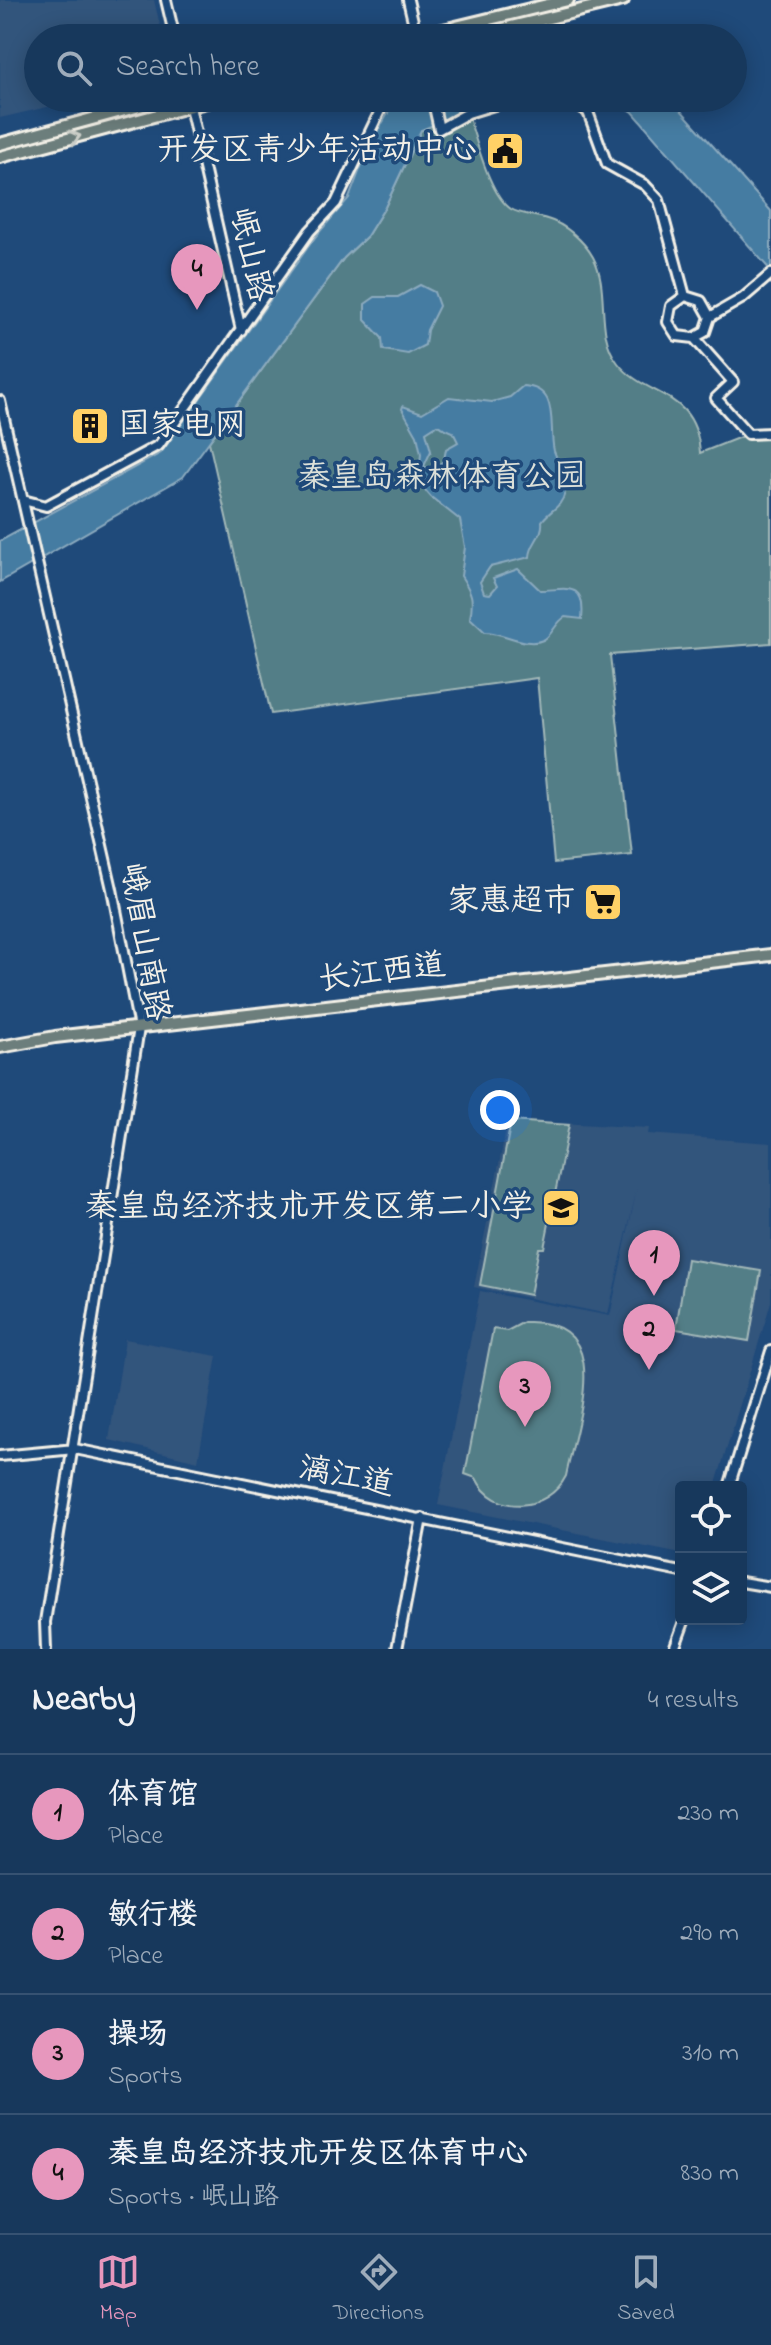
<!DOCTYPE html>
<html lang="en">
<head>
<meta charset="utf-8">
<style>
	:root { --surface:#17385c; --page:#244365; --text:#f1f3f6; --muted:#9eacbb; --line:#365272; --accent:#e797bd }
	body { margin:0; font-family:"Indie Flower","LXGW WenKai TC",sans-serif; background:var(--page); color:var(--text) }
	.controls { position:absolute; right:24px; bottom:24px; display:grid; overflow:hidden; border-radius:8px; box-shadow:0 4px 20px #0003 }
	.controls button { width:72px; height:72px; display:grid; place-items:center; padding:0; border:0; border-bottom:2px solid var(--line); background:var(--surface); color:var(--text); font:40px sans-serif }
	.you { position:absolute; left:500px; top:1110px; width:28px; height:28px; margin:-20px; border:6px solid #fff; border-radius:50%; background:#1a73e8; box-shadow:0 0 0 12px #1a73e833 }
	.badge { display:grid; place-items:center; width:52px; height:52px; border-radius:50%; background:var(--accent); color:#111; font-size:26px; font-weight:700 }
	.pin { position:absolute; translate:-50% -66px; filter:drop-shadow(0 2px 4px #0008) }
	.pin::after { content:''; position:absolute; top:42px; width:28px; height:24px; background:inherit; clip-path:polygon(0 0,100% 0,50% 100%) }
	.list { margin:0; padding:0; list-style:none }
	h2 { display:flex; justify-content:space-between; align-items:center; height:104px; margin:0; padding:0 32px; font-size:34px }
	h2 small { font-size:26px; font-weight:400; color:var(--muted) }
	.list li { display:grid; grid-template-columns:52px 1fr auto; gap:24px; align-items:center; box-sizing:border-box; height:120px; padding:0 32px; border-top:2px solid var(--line) }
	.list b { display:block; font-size:30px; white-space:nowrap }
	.list p { margin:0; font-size:26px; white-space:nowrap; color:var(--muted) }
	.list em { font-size:26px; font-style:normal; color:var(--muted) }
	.icon { flex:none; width:44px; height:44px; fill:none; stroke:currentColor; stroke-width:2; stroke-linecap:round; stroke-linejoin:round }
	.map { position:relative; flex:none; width:771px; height:1649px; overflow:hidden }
	.search { position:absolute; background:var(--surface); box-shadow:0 4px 20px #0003; left:24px; right:24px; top:24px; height:88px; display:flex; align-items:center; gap:20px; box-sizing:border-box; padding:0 28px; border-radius:44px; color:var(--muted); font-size:30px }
	.sheet { height:584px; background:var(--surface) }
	nav { display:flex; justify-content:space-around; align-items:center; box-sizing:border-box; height:112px; border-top:2px solid var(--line); background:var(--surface); font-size:22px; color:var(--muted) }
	nav a { display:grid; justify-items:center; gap:4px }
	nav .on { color:var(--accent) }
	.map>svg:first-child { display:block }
</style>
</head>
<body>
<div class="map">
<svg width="771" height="1649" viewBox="0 0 771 1649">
	<rect width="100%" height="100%" fill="#1f4a7a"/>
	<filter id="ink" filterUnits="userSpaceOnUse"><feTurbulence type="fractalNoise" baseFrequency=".0125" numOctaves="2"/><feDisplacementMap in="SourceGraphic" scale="16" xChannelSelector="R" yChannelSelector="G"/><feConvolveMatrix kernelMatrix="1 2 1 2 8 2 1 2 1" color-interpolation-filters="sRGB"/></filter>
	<g filter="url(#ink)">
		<path fill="#33547c" d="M0 0H154L163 38H38V98H86L0 118Z
			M508 1120 649 1128 648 1134 771 1143V1302L715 1487H681V1554L438 1505 480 1291 610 1316 637 1188 608 1314 474 1287Z
			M125 1339 217 1356 198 1461 109 1440Z"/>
		<path fill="#527e87" stroke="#a3b8b8" stroke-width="2" d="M464 104C475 131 487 193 511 209 521 215 536 215 547 219 565 224 584 241 593 257 611 290 594 333 618 363 646 399 696 389 700 453L748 434 771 433V643L610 655 632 855 554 863 537 678 271 714 209 442 344 258 367 236 385 207 421 130 448 119Z
			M511 1121 569 1125 544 1248H539L530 1295 480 1285Z
			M687 1259 761 1271 749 1341 676 1329Z
			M524 1322C618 1318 577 1420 566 1476 548 1512 494 1516 476 1478L465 1474 493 1329 507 1331Z"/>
		<path fill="#457ba2" stroke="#8baabe" stroke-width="2" fill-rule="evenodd" d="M397 98H475L448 119 421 130 385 207 367 236 344 258 183 477 0 582V541L161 453 316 236 349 198 369 146Z
			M611 98 672 100 771 211V271L633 112Z
			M420 285 434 292 439 306 427 330 425 345 408 354 383 350 382 338 365 320V304L375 297H398Z
			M523 386C561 388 548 426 554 451 559 466 570 475 565 492 562 507 550 510 542 521 544 536 530 543 530 557L490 567 480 582 484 593 490 594 497 586 493 578 518 569 540 590C565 590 586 580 582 619L565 617C555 623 552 636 543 640 526 648 503 632 485 632L470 618C474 598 472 593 461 576L465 547 460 520 431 497 418 482 421 454 417 435 402 409 403 406 422 413 449 397 492 402 510 397ZM437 425 453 432 458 442 446 449 444 460 432 471 424 466 431 451 426 432Z"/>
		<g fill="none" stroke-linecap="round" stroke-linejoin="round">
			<defs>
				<path id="minor" d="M166 0 175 38
					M408 0 417 38
					M188 98 241 330
					M432 98 439 129 468 113 517 98
					M569 98 588 112 607 164 645 185 659 200 685 296 701 301 710 317 705 332 694 338 733 382 716 398 748 434 771 433
					M685 296 671 306 668 322 677 336 694 338
					M710 317 743 298 771 274
					M0 401 112 889 139 1028 45 1622 46 1649
					M23 500 46 506 159 445 310 231 336 203 386 98
					M0 1456 75 1449 681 1572
					M729 1487 771 1351
					M741 1582 771 1587
					M397 1649 422 1518
					M674 1649 685 1619"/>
				<path id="major" d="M410 38 568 0
					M466 38 623 0
					M0 144 169 98
					M0 157 221 98
					M0 1047 55 1037 771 955"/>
			</defs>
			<use href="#minor" stroke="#f4f1e8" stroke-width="14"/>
			<use href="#major" stroke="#f4f1e8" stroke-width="16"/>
			<use href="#minor" stroke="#1f4a7a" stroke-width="8"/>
			<use href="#major" stroke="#6c7e7c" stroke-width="10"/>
		</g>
		<defs><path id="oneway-chevron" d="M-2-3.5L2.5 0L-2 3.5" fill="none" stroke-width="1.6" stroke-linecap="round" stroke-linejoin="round" transform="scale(2)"/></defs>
		<use stroke="#cbcec8" href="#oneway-chevron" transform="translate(75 137) rotate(-15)"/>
	</g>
	<defs>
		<symbol id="civic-square" viewBox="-11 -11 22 22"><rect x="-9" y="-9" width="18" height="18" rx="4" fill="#ffd166" stroke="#1f4a7a"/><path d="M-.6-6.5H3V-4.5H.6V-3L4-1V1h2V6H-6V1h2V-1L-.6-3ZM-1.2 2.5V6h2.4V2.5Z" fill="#111"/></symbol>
		<symbol id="building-square" viewBox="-11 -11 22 22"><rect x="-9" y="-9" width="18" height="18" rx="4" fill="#ffd166" stroke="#1f4a7a"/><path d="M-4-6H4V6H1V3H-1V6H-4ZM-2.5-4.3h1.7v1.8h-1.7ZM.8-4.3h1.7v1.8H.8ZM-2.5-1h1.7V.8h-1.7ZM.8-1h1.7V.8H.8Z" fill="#111"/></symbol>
		<symbol id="supermarket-square" viewBox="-11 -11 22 22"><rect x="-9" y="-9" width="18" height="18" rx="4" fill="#ffd166" stroke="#1f4a7a"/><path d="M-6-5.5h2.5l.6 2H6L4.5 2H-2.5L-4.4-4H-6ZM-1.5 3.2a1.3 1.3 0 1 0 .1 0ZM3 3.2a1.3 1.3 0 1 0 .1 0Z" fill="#111"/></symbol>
		<symbol id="school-square" viewBox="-11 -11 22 22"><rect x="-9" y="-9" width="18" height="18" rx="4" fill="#ffd166" stroke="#1f4a7a"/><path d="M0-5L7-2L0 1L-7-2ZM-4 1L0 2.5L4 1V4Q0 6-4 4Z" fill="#111"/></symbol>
	</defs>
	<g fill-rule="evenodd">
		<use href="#civic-square" x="483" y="129" width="44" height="44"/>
		<use href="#building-square" x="68" y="404" width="44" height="44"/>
		<use href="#supermarket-square" x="581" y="880" width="44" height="44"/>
		<use href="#school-square" x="539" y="1186" width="44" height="44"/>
	</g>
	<g text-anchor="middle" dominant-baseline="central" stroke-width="7" stroke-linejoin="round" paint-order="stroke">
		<g font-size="32" fill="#f4f1e8" stroke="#1f4a7a" text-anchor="end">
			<text x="477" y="151">开发区青少年活动中心</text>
			<text x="118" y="426" text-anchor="start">国家电网</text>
			<text x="575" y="902">家惠超市</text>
			<text x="533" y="1208">秦皇岛经济技术开发区第二小学</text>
		</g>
		<g font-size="32" fill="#f4f1e8" stroke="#1f4a7a">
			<text transform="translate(249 255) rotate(77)">岷山路</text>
			<text transform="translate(143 942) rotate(80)">峨眉山南路</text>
			<text transform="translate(382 974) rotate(-7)">长江西道</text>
			<text transform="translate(346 1478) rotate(11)">漓江道</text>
		</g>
		<g font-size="32" fill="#dce0d9" stroke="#1f4a7a">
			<text x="442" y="478">秦皇岛森林体育公园</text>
		</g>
	</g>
</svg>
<div class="controls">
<button><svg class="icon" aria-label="locate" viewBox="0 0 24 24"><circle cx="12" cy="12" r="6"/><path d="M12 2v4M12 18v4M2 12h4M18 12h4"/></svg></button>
<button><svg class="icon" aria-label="layers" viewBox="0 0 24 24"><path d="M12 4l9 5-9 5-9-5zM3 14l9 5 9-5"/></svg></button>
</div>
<div class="you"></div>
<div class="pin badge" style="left:654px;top:1296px">1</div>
<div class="pin badge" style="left:649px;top:1370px">2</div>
<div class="pin badge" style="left:525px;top:1427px">3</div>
<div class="pin badge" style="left:197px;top:310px">4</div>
<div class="search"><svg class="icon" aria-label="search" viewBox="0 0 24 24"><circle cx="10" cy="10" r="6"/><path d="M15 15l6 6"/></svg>Search here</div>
</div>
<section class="sheet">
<h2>Nearby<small>4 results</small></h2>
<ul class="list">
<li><span class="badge">1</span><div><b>体育馆</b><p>Place</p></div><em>230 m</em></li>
<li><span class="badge">2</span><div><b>敏行楼</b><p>Place</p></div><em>290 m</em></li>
<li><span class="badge">3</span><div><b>操场</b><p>Sports</p></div><em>310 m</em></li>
<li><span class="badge">4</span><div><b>秦皇岛经济技术开发区体育中心</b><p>Sports · 岷山路</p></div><em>830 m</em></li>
</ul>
</section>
<nav>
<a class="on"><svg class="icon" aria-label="map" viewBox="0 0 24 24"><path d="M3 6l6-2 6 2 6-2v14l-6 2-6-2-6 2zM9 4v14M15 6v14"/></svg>Map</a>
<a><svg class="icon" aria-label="directions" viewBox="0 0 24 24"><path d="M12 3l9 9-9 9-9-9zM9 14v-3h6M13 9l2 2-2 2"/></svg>Directions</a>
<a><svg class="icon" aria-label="saved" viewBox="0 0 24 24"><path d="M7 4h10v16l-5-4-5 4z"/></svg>Saved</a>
</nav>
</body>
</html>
